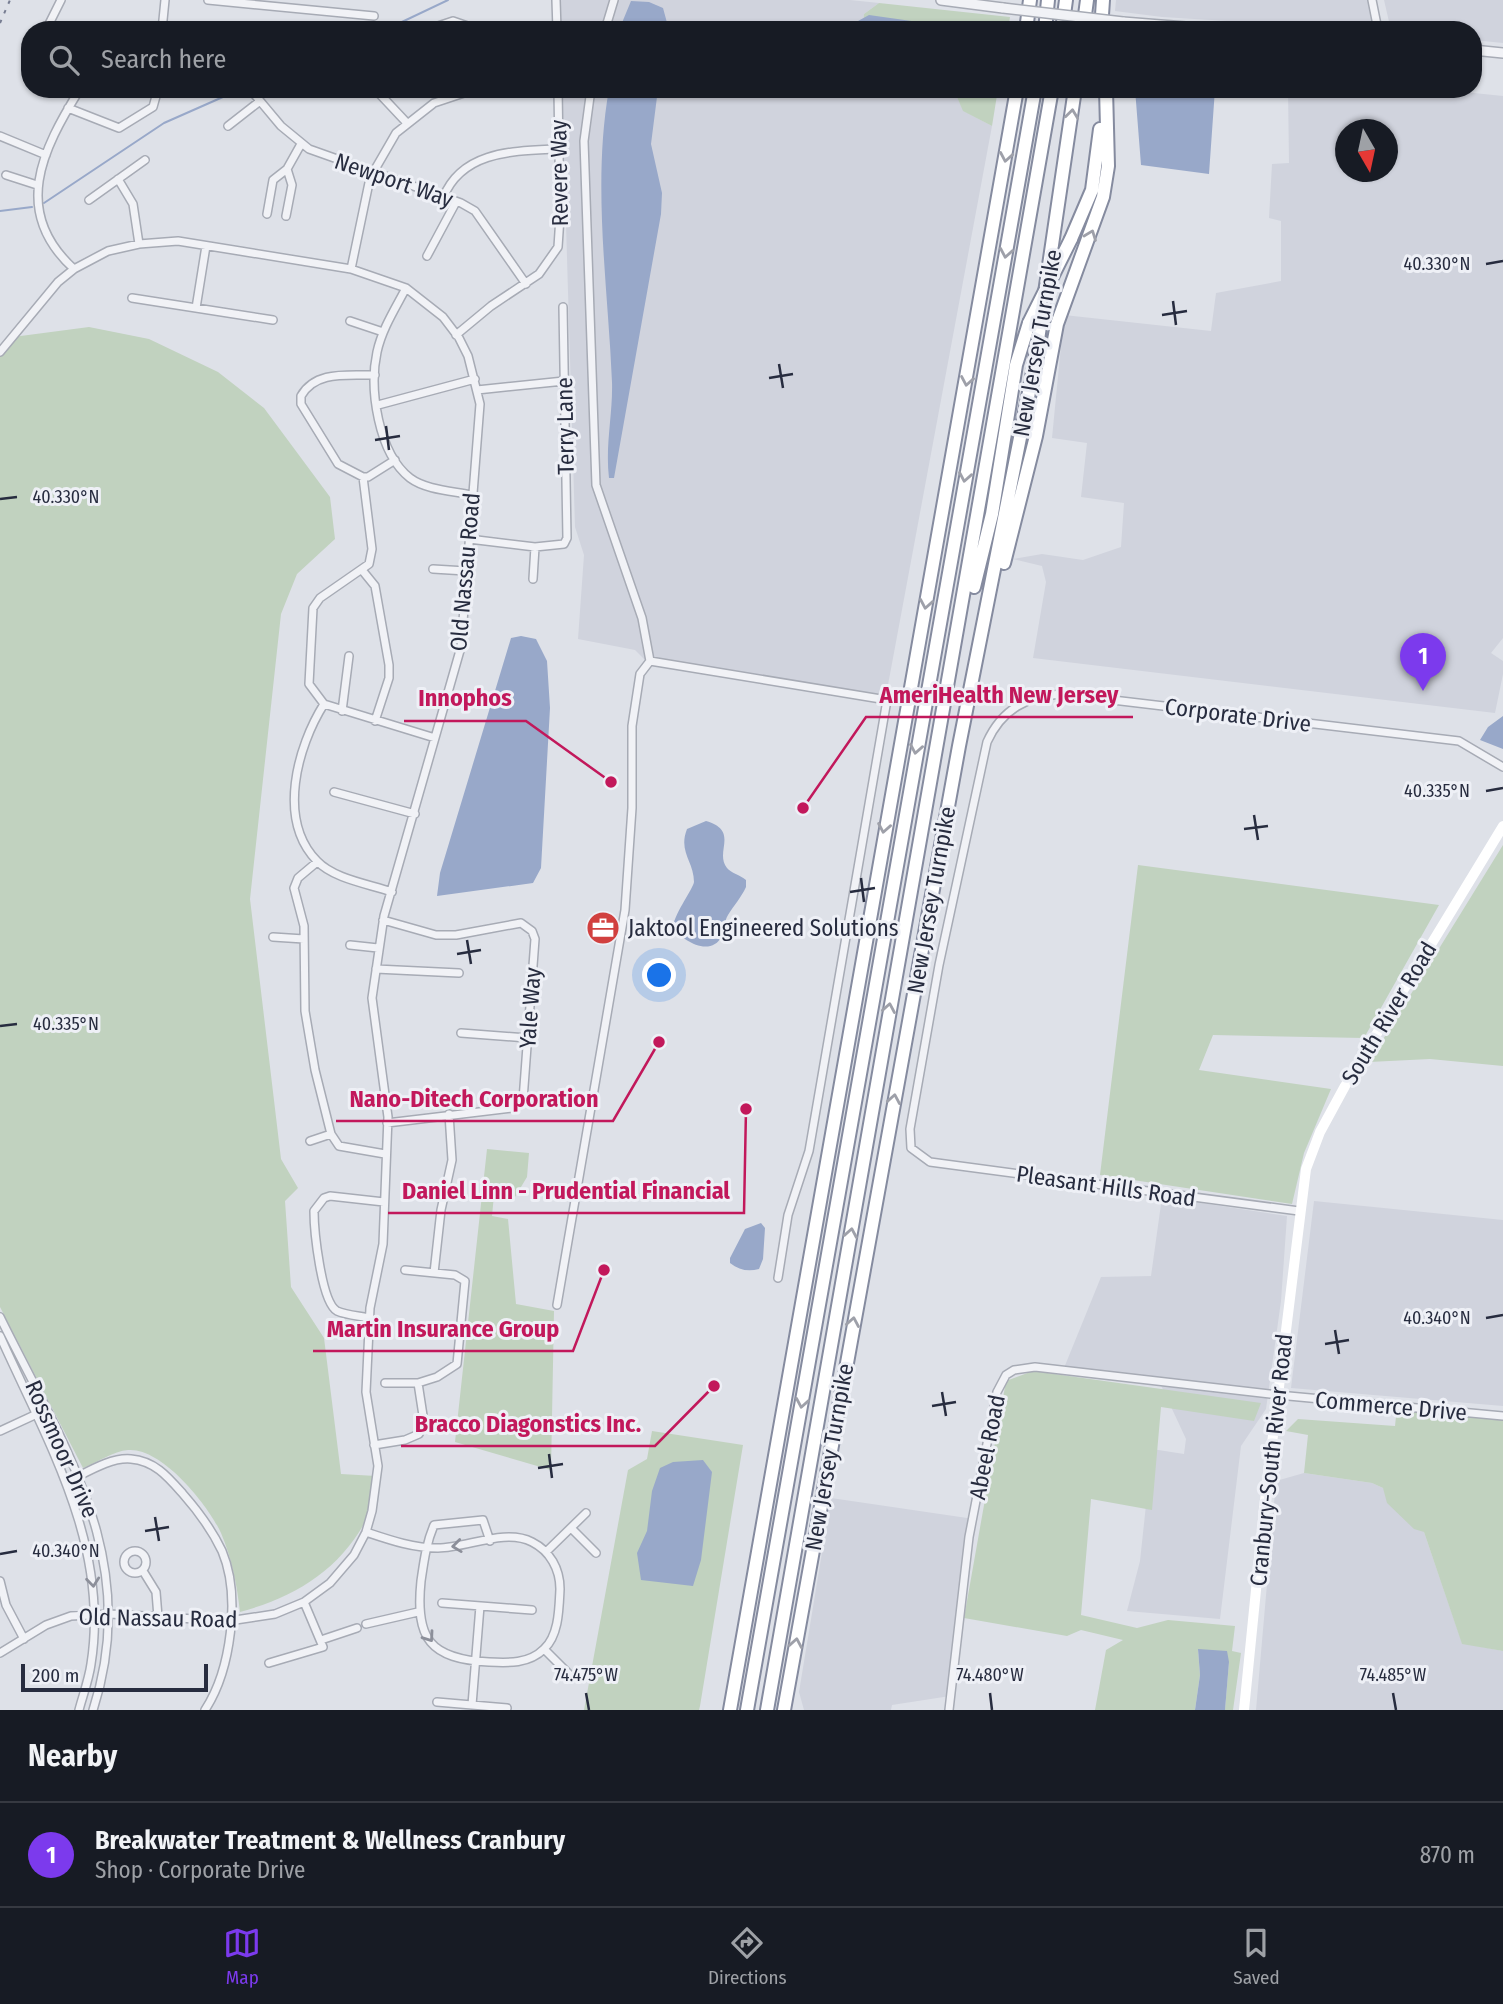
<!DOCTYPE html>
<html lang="en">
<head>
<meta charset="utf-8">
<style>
	:root { --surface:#171b24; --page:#20242c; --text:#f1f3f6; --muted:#9ea1a6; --line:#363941; --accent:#7c3aed }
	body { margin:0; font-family:"Fira Sans Condensed",sans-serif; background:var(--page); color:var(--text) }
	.compass { position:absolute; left:1335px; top:119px; width:63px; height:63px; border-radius:50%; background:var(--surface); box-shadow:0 2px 5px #0004; rotate:171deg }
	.scale { position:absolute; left:21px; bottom:18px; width:187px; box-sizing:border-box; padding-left:7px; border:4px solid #272c3f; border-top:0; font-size:19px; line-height:24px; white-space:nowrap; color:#272c3f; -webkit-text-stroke:5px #eef0f6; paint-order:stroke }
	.you { position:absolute; left:660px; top:976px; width:24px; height:24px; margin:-18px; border:5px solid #fff; border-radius:50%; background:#1a73e8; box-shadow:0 0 0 10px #1a73e833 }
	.badge { display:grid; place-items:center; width:46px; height:46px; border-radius:50%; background:var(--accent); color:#fff; font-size:23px; font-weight:700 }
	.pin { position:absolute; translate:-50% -58px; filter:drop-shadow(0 2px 4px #0008) }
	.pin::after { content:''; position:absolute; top:37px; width:24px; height:21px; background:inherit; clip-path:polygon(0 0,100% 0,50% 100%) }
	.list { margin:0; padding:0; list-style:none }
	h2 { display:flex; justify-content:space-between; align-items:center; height:91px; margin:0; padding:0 28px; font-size:30px }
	h2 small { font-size:23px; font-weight:400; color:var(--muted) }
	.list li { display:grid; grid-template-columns:46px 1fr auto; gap:21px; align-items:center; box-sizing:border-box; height:105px; padding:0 28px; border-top:2px solid var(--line) }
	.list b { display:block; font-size:26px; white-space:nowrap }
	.list p { margin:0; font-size:23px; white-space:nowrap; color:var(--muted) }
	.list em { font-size:23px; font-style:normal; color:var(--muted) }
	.icon { flex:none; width:38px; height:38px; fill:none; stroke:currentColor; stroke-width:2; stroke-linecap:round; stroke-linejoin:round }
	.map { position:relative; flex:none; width:1503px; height:1710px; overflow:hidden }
	.search { position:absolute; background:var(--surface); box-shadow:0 2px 5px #0004; left:21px; right:21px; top:21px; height:77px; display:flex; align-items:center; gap:18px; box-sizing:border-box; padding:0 24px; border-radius:28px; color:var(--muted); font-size:26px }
	.sheet { height:196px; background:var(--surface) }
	nav { display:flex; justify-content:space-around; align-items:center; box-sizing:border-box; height:98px; border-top:2px solid var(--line); background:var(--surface); font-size:19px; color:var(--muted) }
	nav a { display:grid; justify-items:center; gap:4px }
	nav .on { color:var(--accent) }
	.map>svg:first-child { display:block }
</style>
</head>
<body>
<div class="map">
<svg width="1503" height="1710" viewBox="0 0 1503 1710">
	<rect width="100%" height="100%" fill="#dee1e8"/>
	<path fill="#d0d3dd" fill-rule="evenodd" d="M559 0H850L879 3 864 14 862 30H560Z
		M1116 0H1370L1376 27 1355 29 1162 17 1115 11Z
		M1384 0H1503V43L1473 40V30H1394L1390 26Z
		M562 89H929L957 97 964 111 992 126 885 701 666 662 651 666 635 650 578 639 584 555 575 527Z
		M1288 89H1435L1503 96V638L1491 653 1503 661V674L1495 713 1033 658 1046 582 1042 566 1013 559 1042 554 1083 560 1121 547 1124 503 1081 497 1087 443 1052 438 1064 315 1211 331 1216 293 1281 281V221L1269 218 1272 164 1289 163ZM1346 130H1388V172H1346Z
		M1162 1197 1287 1216 1281 1301 1266 1409 1241 1446 1220 1619 1127 1611 1140 1561 1152 1449 1184 1454 1186 1439 1159 1381 1064 1368 1101 1277 1151 1276Z
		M1314 1201 1503 1220V1406L1291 1388Z
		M1304 1473 1372 1483 1383 1488 1424 1532 1462 1643 1503 1651V1710H1256L1276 1481Z
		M831 1498 974 1519 950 1696 892 1705 891 1710H804L799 1692Z"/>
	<path fill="#c1d2bf" d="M879 3 1010 17 1008 30H862L864 14Z
		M929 89H998L992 126 963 111 957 97Z
		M89 327 149 339 218 372 264 408 330 497 335 539 297 574 281 614 250 899 281 1159 298 1188 285 1201 291 1287 324 1338 341 1474 376 1476C375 1486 375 1500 372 1508 346 1566 299 1596 240 1612 237 1585 232 1559 221 1533 209 1506 162 1447 128 1450 114 1451 96 1463 83 1468L0 1307V357L13 337Z
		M1503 845V1066L1430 1059 1369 1062Z
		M1138 865 1439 905 1364 1038 1213 1035 1199 1070 1331 1089 1304 1153 1292 1204 1100 1175Z
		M487 1149 529 1153 527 1177 515 1197 494 1195 492 1216 508 1219 516 1304 554 1311 551 1470 455 1442Z
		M1033 1371 1261 1403 1254 1421 1161 1407 1152 1510 1091 1499 1081 1615 1137 1628 1168 1620 1235 1626 1232 1651 1241 1653 1233 1710H1225L1229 1662 1198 1650 1200 1675 1195 1710H1095L1106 1650 1123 1640 1081 1630 1067 1636 964 1618 1006 1381Z
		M1397 1407 1503 1418V1651L1462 1644 1424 1532 1414 1529 1387 1503 1383 1488 1372 1483 1304 1473 1308 1435 1286 1431 1298 1419 1395 1426Z
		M652 1431 743 1445 700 1706 699 1710H584L628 1470 647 1459Z"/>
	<path fill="#98a8c9" d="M631 1 649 2 663 8 669 30H619Z
		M869 15 975 30H855L858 21Z
		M609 89H658L651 144 662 193 661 214 614 478H609C605 445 613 414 612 382 608 286 592 185 609 89Z
		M1135 89H1215L1209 174 1141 165Z
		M521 636 536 639 547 661 550 708 541 868 533 883 437 896 440 873 511 638Z
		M1503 716V749L1480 740 1488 727Z
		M706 821C740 831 714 852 727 868 731 873 740 875 746 880V887C741 898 734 905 728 915 724 921 725 930 722 936 711 958 681 941 673 926 676 911 693 889 694 882 694 861 678 852 687 829Z
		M761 1223 765 1228 763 1259 759 1269C748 1272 739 1270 730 1263V1258L745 1229Z
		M703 1460 712 1472 701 1560 693 1586 641 1580 637 1553 647 1531 652 1491 660 1468 673 1462Z
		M1198 1649 1227 1651 1229 1662 1225 1710H1195L1200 1675Z"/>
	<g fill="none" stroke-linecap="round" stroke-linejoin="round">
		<path stroke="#98a8c9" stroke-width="2" d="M385 30 448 0
			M44 203 164 123 241 89
			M0 211 32 207"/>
		<defs>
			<path id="minor" d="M208 0 374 16
				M556 0 557 30
				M1372 0 1378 30
				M46 30 61 0
				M162 30 165 0
				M426 30 453 21 479 30
				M605 30 614 0
				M250 89 281 126 309 149 461 203 475 211 526 284
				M375 89 406 122
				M559 89H586
				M591 89 584 141 596 485 642 618 650 661 887 700 809 1151 788 1215 778 1278
				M68 108 119 128 153 107 158 89
				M228 126 260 101
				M0 136 46 155
				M6 175 37 185
				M118 179 133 204 139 244
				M443 198C462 150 515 151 558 149
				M89 200 145 160
				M267 214 273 180 287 169 301 144
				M286 216 292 185 287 169
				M427 256 456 202
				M74 269C11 212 42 150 80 89
				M351 269 370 178 396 133 434 103 464 93 498 89
				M406 288C395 309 382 329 377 352 369 389 378 453 410 478 426 490 453 491 472 495
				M132 298 273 320
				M196 308 206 246
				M350 321 383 332
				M456 335 491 306 539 274 558 247 560 217 558 89
				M0 352 58 282 74 269 108 251 139 244 178 241 351 269 406 288 443 317 459 338 468 356 480 404 461 647 384 916 372 998 388 1117 383 1244 370 1308 366 1392 378 1466 372 1511 366 1532 354 1555 330 1583 304 1602 275 1614 229 1621 110 1614 71 1616 46 1625 0 1653
				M375 375C348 376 316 370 301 396V404L338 464 363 477H368L395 460
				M477 390 564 381
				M378 405 475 379
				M363 477 372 549 369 564 320 598 313 608 309 684 324 704 435 738
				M469 539 535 547 564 544 567 538 563 307
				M433 569 466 571
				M362 570 375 586 389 665V678L375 721
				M533 579 535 547
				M324 704C297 747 277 820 317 861 334 879 369 884 392 892
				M342 711 349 656
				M334 792 415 814
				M317 862 298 878 294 888 304 926 305 1011 315 1070 331 1134 339 1146 385 1154
				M383 920 436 935H456L521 923 532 931 535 939 523 1100 512 1108 387 1123
				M273 937 304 939
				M350 945 378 948
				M376 969 459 973
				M461 1033 527 1038
				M310 1141 331 1134
				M1299 1211 930 1162 911 1148 910 1129 939 965 987 742C1002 709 1027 696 1062 694L1459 741 1503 767
				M434 1273 441 1210 452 1160 449 1114
				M557 1305 625 910 632 808V726L640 674 650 661
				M0 1317C64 1447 142 1560 93 1710
				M369 1318C360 1316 346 1315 337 1311 321 1302 314 1229 314 1211L324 1198 330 1196 384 1202
				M0 1336C47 1441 110 1545 91 1664 89 1679 83 1695 79 1710
				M385 1383H418L437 1377 457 1364 465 1281 455 1275 405 1270
				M0 1431 39 1413
				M374 1445 405 1440 419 1434 424 1422 418 1383
				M67 1482C86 1473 110 1457 131 1459 155 1461 168 1477 183 1494 198 1511 212 1530 222 1551 241 1596 231 1670 205 1710
				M571 1528 596 1553
				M366 1532C390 1540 413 1548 438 1548 467 1548 505 1528 532 1542 550 1551 560 1569 560 1589 559 1609 559 1635 544 1649 529 1664 508 1663 489 1662 430 1659 415 1639 421 1581 424 1561 426 1544 434 1525L483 1520 490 1541
				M124 1562a11 11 0 1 1 22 0a11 11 0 1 1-22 0Z
				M546 1552 586 1513
				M143 1571 156 1592 158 1617
				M0 1581 6 1605 24 1639
				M442 1603 532 1610
				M366 1624 418 1612
				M321 1640 357 1628
				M544 1649 572 1677
				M269 1663 323 1647 304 1602
				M437 1702 507 1708
				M472 1705 480 1606
				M949 1710 969 1537 997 1392 1006 1375 1014 1370 1035 1367 1278 1395 1503 1416"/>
			<path id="tertiary" d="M941 0 1003 8
				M1123 22 1223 30
				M1473 50 1503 53"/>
			<path id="motorway" d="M1026 30 1030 0
				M1045 30 1048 0
				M1062 30 1066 0
				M1083 30 1087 0
				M1101 30 1103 0
				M1071 239 1092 190 1100 129
				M1004 563 1036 436 1057 324 1103 197 1108 166 1106 89
				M974 587 992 514 1016 365 1029 323
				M730 1710 1017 89
				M747 1710 1035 89
				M767 1710 1052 89
				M784 1710 959 746 1034 367 1075 89"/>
		</defs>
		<use href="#minor" stroke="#a7abb5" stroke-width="10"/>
		<use href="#tertiary" stroke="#a7abb5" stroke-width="12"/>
		<use href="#motorway" stroke="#858b9f" stroke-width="16"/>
		<use href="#minor" stroke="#f1f2f6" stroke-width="7"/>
		<use href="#tertiary" stroke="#f1f2f6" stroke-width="9"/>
		<path stroke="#fff" stroke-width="10" d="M1244 1710 1265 1500 1306 1169 1320 1132 1345 1086 1503 826"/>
		<use href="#motorway" stroke="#fff" stroke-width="12"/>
		<path stroke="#777d92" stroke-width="2" stroke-dasharray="3.5 7" stroke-linecap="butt" d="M0 23 10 0"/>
		<defs>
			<path id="tertiary-bridge" d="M1003 8 1123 22"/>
			<path id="motorway-bridge" d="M1029 323 1071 239"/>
		</defs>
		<use href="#tertiary-bridge" stroke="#a7abb5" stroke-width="12" stroke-linecap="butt"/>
		<use href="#motorway-bridge" stroke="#858b9f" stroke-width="16" stroke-linecap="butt"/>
		<use href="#tertiary-bridge" stroke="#f1f2f6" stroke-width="9"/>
		<use href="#motorway-bridge" stroke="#fff" stroke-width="12"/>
	</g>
	<defs><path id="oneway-chevron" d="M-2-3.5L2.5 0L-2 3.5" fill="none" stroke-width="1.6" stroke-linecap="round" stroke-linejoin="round" transform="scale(1.75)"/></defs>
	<g stroke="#9ea0a9">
		<use href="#oneway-chevron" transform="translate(1072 114) rotate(-83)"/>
		<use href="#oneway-chevron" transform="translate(1006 157) rotate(100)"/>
		<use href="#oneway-chevron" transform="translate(1091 235) rotate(-69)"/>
		<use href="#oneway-chevron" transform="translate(1006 253) rotate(100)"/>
		<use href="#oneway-chevron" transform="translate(967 381) rotate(100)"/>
		<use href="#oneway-chevron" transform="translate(965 477) rotate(100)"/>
		<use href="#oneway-chevron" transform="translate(926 604) rotate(100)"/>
		<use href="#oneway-chevron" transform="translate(916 749) rotate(100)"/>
		<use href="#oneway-chevron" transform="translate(884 828) rotate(100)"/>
		<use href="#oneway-chevron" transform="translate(889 1008) rotate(-80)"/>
		<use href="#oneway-chevron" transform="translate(894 1099) rotate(-80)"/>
		<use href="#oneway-chevron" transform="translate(851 1233) rotate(-80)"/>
		<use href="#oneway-chevron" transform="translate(853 1322) rotate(-80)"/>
		<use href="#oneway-chevron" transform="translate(802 1403) rotate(100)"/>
		<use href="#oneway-chevron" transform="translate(796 1643) rotate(-80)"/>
	</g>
	<g stroke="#8c8f9a">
		<use href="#oneway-chevron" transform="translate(457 1546) rotate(173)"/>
		<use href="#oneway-chevron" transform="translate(93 1582) rotate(84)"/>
		<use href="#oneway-chevron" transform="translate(429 1637) rotate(55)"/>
	</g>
	<path fill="none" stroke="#272c3f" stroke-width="2.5" d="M1486 264 1503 261M1173 301 1176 325M1162 315 1187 311M779 364 783 388M769 378 793 374M386 426 389 450M375 440 400 436M0 499 17 497M1486 791 1503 788M1254 815 1258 840M1244 829 1268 826M861 878 864 902M850 892 875 888M467 940 471 964M457 954 481 950M0 1026 17 1024M1486 1318 1503 1315M1335 1330 1339 1354M1325 1344 1349 1340M942 1392 946 1416M932 1406 956 1402M549 1454 552 1478M538 1468 563 1464M155 1517 159 1541M145 1531 169 1527M0 1554 17 1551M586 1693 589 1710M990 1693 992 1710M1393 1693 1396 1710"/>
	<defs>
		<symbol id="office-disc" viewBox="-11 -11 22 22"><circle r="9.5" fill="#d1403f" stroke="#eef0f6"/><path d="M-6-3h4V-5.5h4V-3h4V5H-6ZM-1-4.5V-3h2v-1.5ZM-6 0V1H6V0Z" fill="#fff"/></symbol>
	</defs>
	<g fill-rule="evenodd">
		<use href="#office-disc" x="584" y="909" width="38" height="38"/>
	</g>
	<g text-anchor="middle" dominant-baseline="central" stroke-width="6" stroke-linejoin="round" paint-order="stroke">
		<g font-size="23" fill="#272c3f" stroke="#eef0f6">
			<text transform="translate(559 173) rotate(-91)">Revere Way</text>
			<text transform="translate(394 180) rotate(19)">Newport Way</text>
			<text transform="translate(1037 343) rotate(-80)">New Jersey Turnpike</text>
			<text transform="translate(565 426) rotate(-91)">Terry Lane</text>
			<text transform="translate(465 572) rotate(-85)">Old Nassau Road</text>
			<text transform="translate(1238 715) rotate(7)">Corporate Drive</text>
			<text transform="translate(931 900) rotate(-80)">New Jersey Turnpike</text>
			<text transform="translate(530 1008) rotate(-86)">Yale Way</text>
			<text transform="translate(1389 1013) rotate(-59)">South River Road</text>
			<text transform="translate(1106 1186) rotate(8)">Pleasant Hills Road</text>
			<text transform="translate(1391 1406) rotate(5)">Commerce Drive</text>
			<text transform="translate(987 1447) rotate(-79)">Abeel Road</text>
			<text transform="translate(62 1449) rotate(66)">Rossmoor Drive</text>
			<text transform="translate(829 1457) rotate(-80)">New Jersey Turnpike</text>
			<text transform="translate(1271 1460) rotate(-84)">Cranbury-South River Road</text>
			<text transform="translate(158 1618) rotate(1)">Old Nassau Road</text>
		</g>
		<g font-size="23" fill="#272c3f" stroke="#eef0f6" text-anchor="start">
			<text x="628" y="928">Jaktool Engineered Solutions</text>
		</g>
	</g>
	<g font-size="18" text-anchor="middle" fill="#272c3f" stroke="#eef0f6" stroke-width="6" stroke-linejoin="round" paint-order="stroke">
		<text x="1437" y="270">40.330°N</text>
		<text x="66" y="503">40.330°N</text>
		<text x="1437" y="797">40.335°N</text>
		<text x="66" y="1030">40.335°N</text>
		<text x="1437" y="1324">40.340°N</text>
		<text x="66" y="1557">40.340°N</text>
		<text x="586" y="1681">74.475°W</text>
		<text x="990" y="1681">74.480°W</text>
		<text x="1393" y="1681">74.485°W</text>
	</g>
	<path fill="none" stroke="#c2185b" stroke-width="2.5" d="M803 808L866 717H1133M611 782L526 721H404M659 1042L613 1121H336M746 1109L744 1213H388M604 1270L573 1351H313M714 1386L655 1446H401"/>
	<g fill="#c2185b" stroke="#eef0f6" stroke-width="2.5">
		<circle cx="803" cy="808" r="7"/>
		<circle cx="611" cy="782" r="7"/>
		<circle cx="659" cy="1042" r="7"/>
		<circle cx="746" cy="1109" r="7"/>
		<circle cx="604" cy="1270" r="7"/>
		<circle cx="714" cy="1386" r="7"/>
	</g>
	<g font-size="24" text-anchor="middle" font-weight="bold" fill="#c2185b" stroke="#eef0f6" stroke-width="6" stroke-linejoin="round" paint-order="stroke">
		<text x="999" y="703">AmeriHealth New Jersey</text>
		<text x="465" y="706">Innophos</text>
		<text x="474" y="1107">Nano-Ditech Corporation</text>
		<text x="566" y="1199">Daniel Linn - Prudential Financial</text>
		<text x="443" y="1337">Martin Insurance Group</text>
		<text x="528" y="1432">Bracco Diagonstics Inc.</text>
	</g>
</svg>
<svg class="compass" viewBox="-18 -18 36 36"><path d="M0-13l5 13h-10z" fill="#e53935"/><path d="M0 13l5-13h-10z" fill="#9ea1a6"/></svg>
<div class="scale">200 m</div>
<div class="you"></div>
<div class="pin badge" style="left:1423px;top:691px">1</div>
<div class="search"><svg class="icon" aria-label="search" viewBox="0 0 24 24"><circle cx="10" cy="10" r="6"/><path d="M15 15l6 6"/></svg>Search here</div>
</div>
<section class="sheet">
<h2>Nearby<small></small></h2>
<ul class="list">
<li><span class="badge">1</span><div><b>Breakwater Treatment &amp; Wellness Cranbury</b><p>Shop · Corporate Drive</p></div><em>870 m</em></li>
</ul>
</section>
<nav>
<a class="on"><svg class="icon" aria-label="map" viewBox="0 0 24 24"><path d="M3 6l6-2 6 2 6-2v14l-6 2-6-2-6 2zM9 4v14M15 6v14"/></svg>Map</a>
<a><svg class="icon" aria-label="directions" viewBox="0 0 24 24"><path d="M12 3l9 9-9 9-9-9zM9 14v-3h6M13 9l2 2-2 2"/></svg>Directions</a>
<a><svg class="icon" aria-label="saved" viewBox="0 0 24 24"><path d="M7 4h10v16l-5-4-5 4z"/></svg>Saved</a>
</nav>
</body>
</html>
